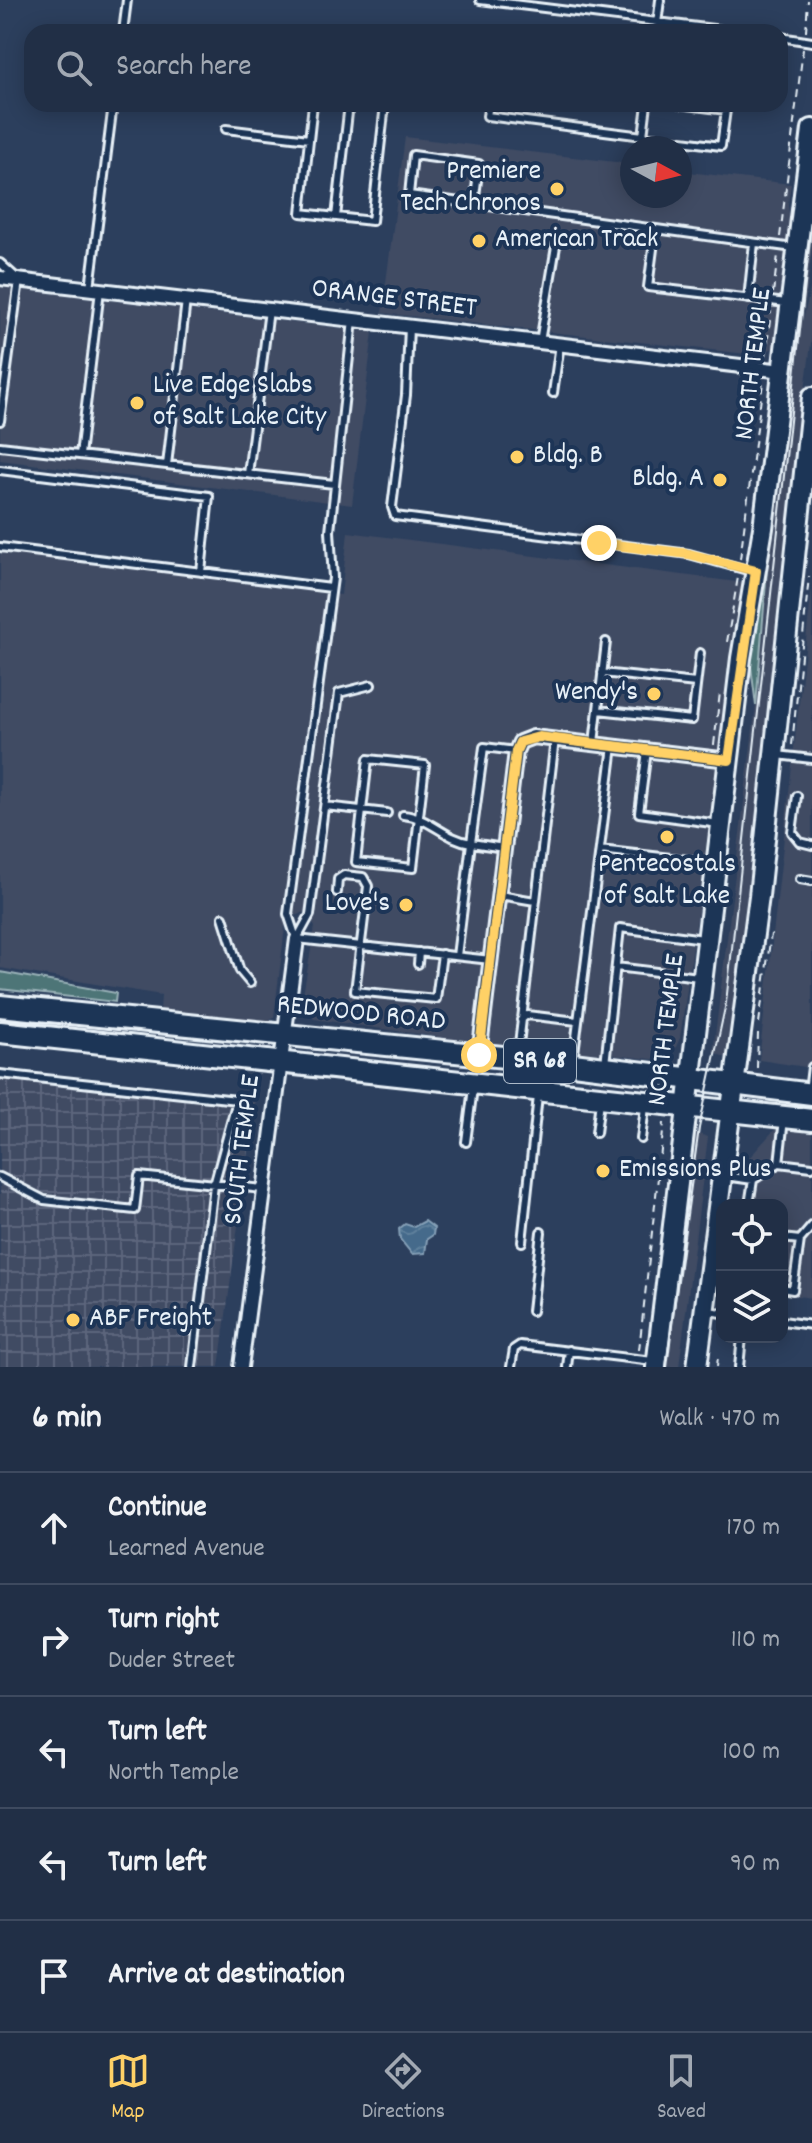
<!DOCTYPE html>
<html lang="en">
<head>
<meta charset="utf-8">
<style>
	:root { --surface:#212f46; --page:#2d3b51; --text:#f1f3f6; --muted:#a2a9b3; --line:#3e4a5f; --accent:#ffd166 }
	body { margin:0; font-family:Dekko,sans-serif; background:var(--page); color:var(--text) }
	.controls { position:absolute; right:24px; bottom:24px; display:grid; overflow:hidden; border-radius:16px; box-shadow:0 4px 20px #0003 }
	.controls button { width:72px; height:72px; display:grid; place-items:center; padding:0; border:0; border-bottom:2px solid var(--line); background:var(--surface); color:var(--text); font:40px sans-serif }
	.compass { position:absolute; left:620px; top:136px; width:72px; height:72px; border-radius:50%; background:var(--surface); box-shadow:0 4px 20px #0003; rotate:97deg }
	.stop { position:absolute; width:24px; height:24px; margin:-18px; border:6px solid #ffd166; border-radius:50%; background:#fff }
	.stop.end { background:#ffd166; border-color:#fff; box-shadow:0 2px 8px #0008 }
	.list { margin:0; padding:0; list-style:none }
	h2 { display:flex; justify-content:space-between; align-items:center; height:104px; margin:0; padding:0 32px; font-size:34px }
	h2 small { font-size:26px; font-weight:400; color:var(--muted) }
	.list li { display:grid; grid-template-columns:52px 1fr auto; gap:24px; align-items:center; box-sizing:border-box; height:112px; padding:0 32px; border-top:2px solid var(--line) }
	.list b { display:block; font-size:30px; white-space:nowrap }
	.list p { margin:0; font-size:26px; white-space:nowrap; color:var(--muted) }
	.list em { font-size:26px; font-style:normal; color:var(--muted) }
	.icon { flex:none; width:44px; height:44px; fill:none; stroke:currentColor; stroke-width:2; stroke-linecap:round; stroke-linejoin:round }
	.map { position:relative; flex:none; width:812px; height:1367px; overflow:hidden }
	.search { position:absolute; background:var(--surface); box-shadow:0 4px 20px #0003; left:24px; right:24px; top:24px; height:88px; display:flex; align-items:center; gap:20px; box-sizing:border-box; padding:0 28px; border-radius:24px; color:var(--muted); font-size:30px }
	.sheet { height:664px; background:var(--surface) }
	nav { display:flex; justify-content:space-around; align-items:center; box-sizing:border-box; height:112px; border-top:2px solid var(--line); background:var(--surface); font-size:22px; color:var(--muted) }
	nav a { display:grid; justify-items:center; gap:4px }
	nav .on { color:var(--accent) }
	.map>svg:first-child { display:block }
</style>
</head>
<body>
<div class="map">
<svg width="812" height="1367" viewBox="0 0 812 1367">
	<defs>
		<pattern id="industrial-grid" width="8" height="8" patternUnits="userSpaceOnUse" patternTransform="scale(2)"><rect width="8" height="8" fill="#3f4b64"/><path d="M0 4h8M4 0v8" fill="none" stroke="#5b657b"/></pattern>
		<pattern id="water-waves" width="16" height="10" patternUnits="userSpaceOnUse" patternTransform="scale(2)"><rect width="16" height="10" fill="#446a8b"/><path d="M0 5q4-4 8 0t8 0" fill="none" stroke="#5f809c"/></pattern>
	</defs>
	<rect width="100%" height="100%" fill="#2c3f5d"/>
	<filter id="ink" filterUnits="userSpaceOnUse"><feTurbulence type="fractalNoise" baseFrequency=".0125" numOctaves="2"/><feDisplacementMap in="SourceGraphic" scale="16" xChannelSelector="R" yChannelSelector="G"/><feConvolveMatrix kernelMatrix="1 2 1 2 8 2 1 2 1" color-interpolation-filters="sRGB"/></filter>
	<g filter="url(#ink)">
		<path fill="#3f4b64" d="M405 137 632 164V196H680V171L791 184 788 204 791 229 774 348 756 355 382 313Z
			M812 179V250L803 320 812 281V336L786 539 771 728 727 1058 713 1052 756 704 773 507Z
			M0 287 373 332 352 505 0 460Z
			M348 532 745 583 680 1038 672 1056 661 1060 452 1039 314 1019 302 1000 315 927 305 912 286 919 274 1017 267 1023 160 1011 161 995 0 968V552L341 595Z
			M812 587V1068L759 1060Z
			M776 1128 812 1133V1298L782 1294V1205H743L749 1158Z
			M693 1132 708 1137 679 1367H661Z"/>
		<path fill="url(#industrial-grid)" d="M0 1070 255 1099 219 1367H0Z"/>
		<path fill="#4d7477" stroke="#9ab2b8" stroke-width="2" d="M767 569 756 706 750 658Z
			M0 972 116 993 115 1002 0 989Z"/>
		<path fill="url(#water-waves)" stroke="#86a0b7" stroke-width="2" d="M425 1221 434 1228 433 1235 427 1239 425 1253 412 1254 400 1239 399 1229 405 1224 414 1227Z"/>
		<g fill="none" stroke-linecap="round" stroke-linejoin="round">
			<defs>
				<path id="lane" d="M480 0 738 32
					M123 32 127 0
					M656 32 660 0
					M780 37 812 42
					M313 104 301 213 372 221 385 104
					M489 104 487 116 721 146 726 110 680 104
					M226 129 309 139
					M643 136 647 104
					M474 205 479 164 413 155 409 195 794 248
					M336 217 349 104
					M653 249 648 287 787 303
					M0 263 19 280 0 421
					M90 288 113 104
					M748 299 754 243
					M409 327 406 395 392 507 395 516 689 554 751 571
					M540 342 556 246
					M553 393 560 344
					M0 446 334 484
					M80 455 100 290
					M167 465 186 300
					M0 470 209 496 201 572
					M248 474 269 310
					M0 547 331 588
					M602 673 696 683
					M598 710 692 720 700 653
					M594 743 606 642
					M647 750 639 813 719 824
					M777 755 812 759
					M368 759 425 765 413 868 356 862Z
					M797 796 792 832 800 842 812 845
					M325 806 387 813
					M403 815C430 817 444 839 471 843L484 747 516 751
					M600 850 715 863
					M800 879 812 881
					M337 892 338 879 344 875 363 877 368 886 355 991 436 999 442 954
					M499 895 535 901
					M223 917 240 971 250 983
					M296 938 288 914 333 578 330 531 353 320
					M297 939 310 915 339 693 371 685
					M297 939 491 960
					M457 956 471 843 504 848
					M418 964 419 952
					M616 967 699 977
					M521 1020 527 1015 577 1021
					M518 1053 555 739
					M573 1061 613 746
					M605 1064 620 928 704 939
					M0 1074 237 1100 214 1185 192 1367
					M809 1091 812 1067
					M596 1133 600 1101
					M641 1139 645 1107
					M466 1142 473 1088
					M779 1163 784 1119
					M725 1176 753 1180
					M0 1177 44 1200 135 1210 139 1176 263 1189
					M749 1205 753 1180 779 1163 812 1167
					M782 1238 800 1240 812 1226
					M522 1242 538 1096
					M782 1288 793 1290 800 1240
					M532 1311 541 1232
					M708 1311 722 1313
					M782 1321 812 1325
					M511 1367 514 1349 520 1345 653 1361
					M567 1367 569 1350
					M739 1367 742 1337"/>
				<path id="street" d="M0 278 783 371
					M479 1055 516 751 520 742 533 737 729 760
					M241 1367 297 939"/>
				<path id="secondary" d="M656 1367 741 658 763 528 812 129
					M697 1367 759 896 812 397"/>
				<path id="primary" d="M0 1006 573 1064 812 1094
					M0 1032 812 1120"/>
			</defs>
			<use href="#lane" stroke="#e8f1f8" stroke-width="12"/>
			<use href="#street" stroke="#e8f1f8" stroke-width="18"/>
			<use href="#secondary" stroke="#e8f1f8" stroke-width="24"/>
			<use href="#primary" stroke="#e8f1f8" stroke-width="26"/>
			<path stroke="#e8f1f8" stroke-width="2" stroke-dasharray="8 6" stroke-linecap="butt" d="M806 31 808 0
				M780 237 803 49
				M773 293 778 255
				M766 356 771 311
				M740 559 763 382
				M727 642 738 577
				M714 745 720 692
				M792 745 809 576
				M759 1023 771 934
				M757 1068 758 1033
				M639 1350 664 1123
				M717 1367 718 1356"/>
			<use href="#lane" stroke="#1d3557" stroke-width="6"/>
			<use href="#street" stroke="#1d3557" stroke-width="12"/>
			<use href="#secondary" stroke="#1d3557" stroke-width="18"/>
			<use href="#primary" stroke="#1d3557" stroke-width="20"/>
			<path stroke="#e8f1f8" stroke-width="2" d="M666 1367 699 1128 726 1003 812 221"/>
		</g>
	</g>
	<g fill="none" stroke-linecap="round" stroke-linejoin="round" filter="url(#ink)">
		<path stroke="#ffd166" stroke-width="10" d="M479 1055 516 751 520 742 539 737 729 760 756 571 689 554 599 543"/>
	</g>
	<g fill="#ffd166" stroke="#1d3557" stroke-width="3">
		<circle cx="557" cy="189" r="8"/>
		<circle cx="479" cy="241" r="8"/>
		<circle cx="137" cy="403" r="8"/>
		<circle cx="517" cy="457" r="8"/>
		<circle cx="720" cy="480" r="8"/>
		<circle cx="654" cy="694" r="8"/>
		<circle cx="667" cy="837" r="8"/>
		<circle cx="406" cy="905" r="8"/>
		<circle cx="603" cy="1171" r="8"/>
		<circle cx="73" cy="1320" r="8"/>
	</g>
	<g text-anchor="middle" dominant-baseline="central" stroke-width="8" stroke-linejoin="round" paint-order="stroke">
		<rect fill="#1d3557" stroke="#abb9c8" stroke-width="2" x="504" y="1039" width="72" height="44" rx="6"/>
		<g font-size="26" font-weight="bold" fill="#e8f1f8">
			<text x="540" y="1061">SR 68</text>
		</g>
		<g font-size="28" fill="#e8f1f8" stroke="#1d3557" text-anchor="start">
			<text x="541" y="173" text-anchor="end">Premiere<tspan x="541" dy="32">Tech Chronos</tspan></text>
			<text x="495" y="241">American Track</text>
			<text x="153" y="387">Live Edge Slabs<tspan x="153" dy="32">of Salt Lake City</tspan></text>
			<text x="533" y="457">Bldg. B</text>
			<text x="704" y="480" text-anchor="end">Bldg. A</text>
			<text x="638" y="694" text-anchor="end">Wendy's</text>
			<text x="667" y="866" text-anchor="middle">Pentecostals<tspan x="667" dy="32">of Salt Lake</tspan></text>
			<text x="390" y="905" text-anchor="end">Love's</text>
			<text x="619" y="1171">Emissions Plus</text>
			<text x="89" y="1320">ABF Freight</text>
		</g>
		<g font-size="28" fill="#e8f1f8" stroke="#1d3557">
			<text transform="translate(394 300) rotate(7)">ORANGE STREET</text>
			<text transform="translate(755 364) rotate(-83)">NORTH TEMPLE</text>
			<text transform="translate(361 1015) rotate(6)">REDWOOD ROAD</text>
			<text transform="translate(668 1030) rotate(-83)">NORTH TEMPLE</text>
			<text transform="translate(244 1150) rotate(-83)">SOUTH TEMPLE</text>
		</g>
	</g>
</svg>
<div class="controls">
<button><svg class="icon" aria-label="locate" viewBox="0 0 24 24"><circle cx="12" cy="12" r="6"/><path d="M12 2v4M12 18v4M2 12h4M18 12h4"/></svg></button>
<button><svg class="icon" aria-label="layers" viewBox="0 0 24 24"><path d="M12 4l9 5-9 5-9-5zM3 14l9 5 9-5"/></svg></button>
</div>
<svg class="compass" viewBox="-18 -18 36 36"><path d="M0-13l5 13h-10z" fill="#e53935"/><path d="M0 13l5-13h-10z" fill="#a2a9b3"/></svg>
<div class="stop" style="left:479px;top:1055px"></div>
<div class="stop end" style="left:599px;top:543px"></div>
<div class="search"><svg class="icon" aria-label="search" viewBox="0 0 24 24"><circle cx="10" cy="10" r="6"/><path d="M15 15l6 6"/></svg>Search here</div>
</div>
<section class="sheet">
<h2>6 min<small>Walk · 470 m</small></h2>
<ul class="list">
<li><svg class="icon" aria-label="ahead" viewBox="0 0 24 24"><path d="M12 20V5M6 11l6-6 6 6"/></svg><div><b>Continue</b><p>Learned Avenue</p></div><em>170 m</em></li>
<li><svg class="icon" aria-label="right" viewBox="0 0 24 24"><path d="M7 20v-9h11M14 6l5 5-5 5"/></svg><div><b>Turn right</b><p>Duder Street</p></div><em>110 m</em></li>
<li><svg class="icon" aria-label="left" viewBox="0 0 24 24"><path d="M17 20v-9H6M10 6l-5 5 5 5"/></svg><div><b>Turn left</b><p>North Temple</p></div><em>100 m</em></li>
<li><svg class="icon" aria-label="left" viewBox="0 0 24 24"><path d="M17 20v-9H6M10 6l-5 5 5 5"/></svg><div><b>Turn left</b></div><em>90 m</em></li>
<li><svg class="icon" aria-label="arrive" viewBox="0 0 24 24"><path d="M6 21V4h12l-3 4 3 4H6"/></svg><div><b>Arrive at destination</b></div></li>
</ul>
</section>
<nav>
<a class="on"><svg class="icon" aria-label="map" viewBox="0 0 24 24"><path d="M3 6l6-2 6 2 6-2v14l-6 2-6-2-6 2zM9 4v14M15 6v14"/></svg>Map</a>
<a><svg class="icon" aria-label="directions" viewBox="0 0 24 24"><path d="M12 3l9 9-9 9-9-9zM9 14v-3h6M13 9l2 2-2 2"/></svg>Directions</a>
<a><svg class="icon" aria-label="saved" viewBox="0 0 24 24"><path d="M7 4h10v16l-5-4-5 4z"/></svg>Saved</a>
</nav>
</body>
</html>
